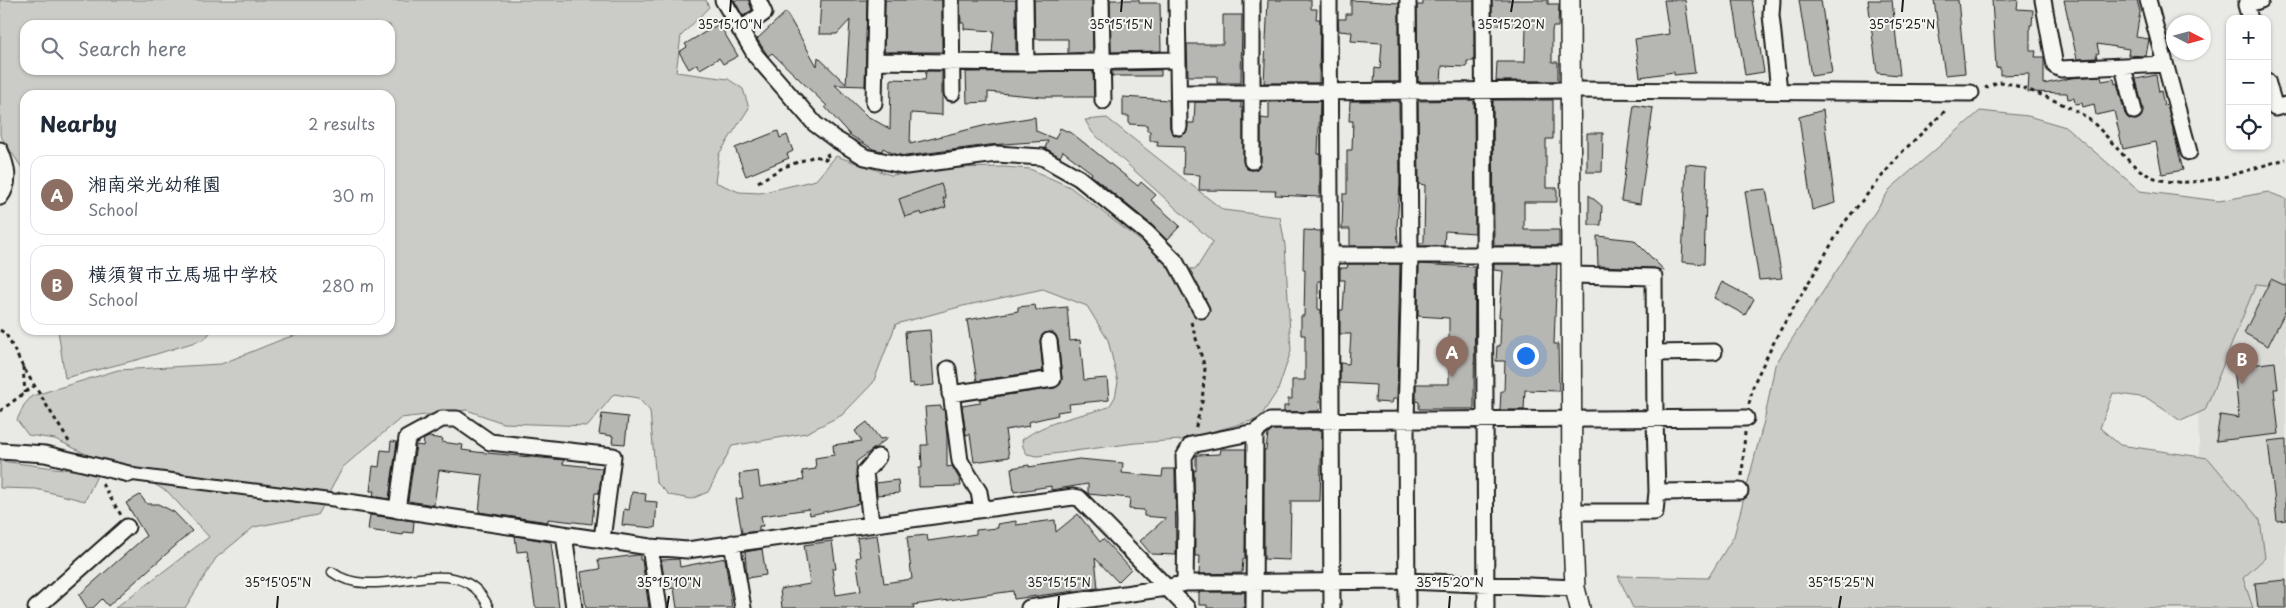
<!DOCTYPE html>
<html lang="en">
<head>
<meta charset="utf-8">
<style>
	:root { --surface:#fff; --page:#f2f2f3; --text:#1f2937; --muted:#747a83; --line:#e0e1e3; --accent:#0b8043 }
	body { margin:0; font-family:"Playpen Sans","Klee One",sans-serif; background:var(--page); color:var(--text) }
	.controls { position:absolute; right:15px; top:15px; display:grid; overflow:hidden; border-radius:10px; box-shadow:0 1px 4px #0004 }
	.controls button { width:45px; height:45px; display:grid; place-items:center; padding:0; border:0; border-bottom:1px solid var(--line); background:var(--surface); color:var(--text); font:25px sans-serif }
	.compass { position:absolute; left:2166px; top:15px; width:45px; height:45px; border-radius:50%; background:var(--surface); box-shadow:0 1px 4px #0004; rotate:96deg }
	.you { position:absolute; left:1525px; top:355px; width:18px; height:18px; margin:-12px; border:4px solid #fff; border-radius:50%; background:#1a73e8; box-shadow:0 0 0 8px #1a73e833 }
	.badge { display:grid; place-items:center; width:32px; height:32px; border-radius:50%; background:var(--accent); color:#fff; font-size:16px; font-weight:700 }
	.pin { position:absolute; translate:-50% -41px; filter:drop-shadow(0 1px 2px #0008) }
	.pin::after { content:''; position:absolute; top:26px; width:18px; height:15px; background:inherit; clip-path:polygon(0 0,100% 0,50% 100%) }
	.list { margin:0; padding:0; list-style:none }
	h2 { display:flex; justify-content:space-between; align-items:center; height:65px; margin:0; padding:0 20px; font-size:21px }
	h2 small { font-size:16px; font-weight:400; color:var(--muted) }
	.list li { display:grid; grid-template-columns:32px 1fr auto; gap:15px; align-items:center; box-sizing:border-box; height:80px; margin:0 10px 10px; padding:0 10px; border:1px solid var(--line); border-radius:15px }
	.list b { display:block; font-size:19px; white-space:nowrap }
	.list p { margin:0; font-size:16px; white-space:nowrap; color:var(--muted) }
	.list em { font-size:16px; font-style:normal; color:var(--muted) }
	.icon { flex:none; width:28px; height:28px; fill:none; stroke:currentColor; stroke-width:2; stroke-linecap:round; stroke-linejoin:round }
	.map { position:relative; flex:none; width:2286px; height:608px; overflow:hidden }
	.search { position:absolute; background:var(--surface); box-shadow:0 1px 4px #0004; left:20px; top:20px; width:375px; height:55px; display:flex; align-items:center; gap:12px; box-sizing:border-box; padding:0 18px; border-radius:15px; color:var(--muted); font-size:19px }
	.panel { position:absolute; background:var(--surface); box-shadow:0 1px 4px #0004; left:20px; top:90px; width:375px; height:245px; border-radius:15px }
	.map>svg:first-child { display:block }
</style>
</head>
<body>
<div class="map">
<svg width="2286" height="608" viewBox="0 0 2286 608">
	<rect width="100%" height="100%" fill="#e9e9e5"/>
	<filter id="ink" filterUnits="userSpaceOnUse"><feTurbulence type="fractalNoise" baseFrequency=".02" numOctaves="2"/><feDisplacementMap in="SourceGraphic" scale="10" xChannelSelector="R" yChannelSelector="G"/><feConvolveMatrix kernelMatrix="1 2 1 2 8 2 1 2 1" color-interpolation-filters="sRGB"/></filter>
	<g filter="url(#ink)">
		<path fill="#dadad6" d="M2286 256V608H2233L2200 479 2195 288Z"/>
		<path fill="#cbcbc7" stroke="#747472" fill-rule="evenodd" d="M0 0H706L709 7 681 36 676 72 728 79 743 89 749 108 719 154 715 182 739 192 760 193 816 180 836 156 891 175 950 168 1004 167 1030 169 1070 187 1176 268 1196 269 1213 242 1092 132 1085 120 1107 118 1223 210 1280 217 1285 245 1291 351 1278 390 1259 419 1181 440 1135 443 1037 456 1027 454 1023 447 1022 440C1046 421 1080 416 1109 407L1115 397 1118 382 1108 340 1087 306 1043 289 963 306 896 324 873 383 842 415 806 433 732 446 708 492 691 499 669 495 656 482 650 411 638 398 614 394 588 426 503 423 467 410 401 418 343 467 317 515 254 527 216 558 185 608H115L209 537 168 492 127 469 102 465 85 501 36 489 0 488V461L86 472 88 455 55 439 28 435 17 420 24 405 32 396 118 370 221 364 283 339 300 334 303 330H390V95H25L24 171 0 135ZM25 25H390V70H25Z
			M1980 111 2028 116 2066 127 2140 191 2219 201 2268 192 2286 199V287L2256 284 2205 410 2181 421 2147 398 2113 393 2100 428 2120 445 2208 458 2260 520 2265 558 2243 578 2253 608H1633L1618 576 1708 578 1734 536 1765 417 1775 365 1890 189Z
			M58 330H212L205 339 140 359 65 378Z"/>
		<path fill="#b6b6b3" stroke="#1c1c1c" d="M734 0H749L752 10 743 16Z
			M821 0H867L865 86 835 85 867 116 890 129 891 79 925 80 926 71H942V115L911 113 910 144 991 124 1035 117 1036 131 1055 139 1060 128 1073 134 1138 186 1141 182 1156 195 1151 200 1180 226 1167 240 1153 226 1091 175 1092 173 1063 151 1060 157 1045 148 1048 141 989 145 906 156 894 154 883 148 882 151 873 149 850 135 825 107 827 106 772 53 768 56 757 39 786 12 817 66 818 57 846 84 850 20 837 34H819Z
			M885 0H942V52H884Z
			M960 0H1016V54L992 53 994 31 964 29V23H961Z
			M1034 0H1092L1093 52 1068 53V39H1035Z
			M1110 0H1139V3H1160L1161 51 1111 52Z
			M1268 0H1311V9H1317L1316 19H1320L1319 83H1264Z
			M1351 0 1399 3V82H1374L1375 68 1380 69 1382 43 1351 41 1352 32 1339 31 1338 19H1346V14H1351Z
			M1423 0H1474V61H1467V67L1442 66 1441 82H1418L1417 5H1423Z
			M1492 0H1548V4H1559L1558 27H1553L1552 31V62H1558V81H1496L1497 62H1525L1526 26 1492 25Z
			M1664 0H1685L1695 73 1674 75V72L1640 77 1635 39 1669 34Z
			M1733 0H1752L1764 72 1745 75Z
			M1799 0H1821L1832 73 1811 76Z
			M1868 0H1892L1900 75 1877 73Z
			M1934 0H1958L1965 73 1945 75Z
			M1992 0H2018L2017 9 2033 10 2032 25H2030V51H2036L2035 57H2044V84L2071 78 2101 76 2102 81 2114 79 2115 84 2117 83 2125 114 2128 118 2136 120 2141 117 2143 109 2136 79 2156 75 2159 92 2161 91 2164 106 2167 105 2183 170 2162 174 2156 142 2123 149 2114 111 2096 115 2094 104 2083 107 2082 103 2075 104 2074 98 2068 99 2067 93 2028 92 2029 74 2000 75V67L1996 68Z
			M2064 0H2137L2140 12 2136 37 2149 39 2146 56 2128 55 2129 49 2097 44 2099 53 2096 54 2097 58 2077 59Z
			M1223 15H1242L1241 83H1217V76H1188L1187 44H1223Z
			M719 24 738 56 723 64 719 58 700 69 697 64 689 69 679 52 687 47 685 44Z
			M1161 70V76H1112V71Z
			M1093 71 1094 97H1042L988 92V102L967 103 966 72Z
			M1123 97 1169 100 1170 128 1174 135 1179 136 1187 132 1188 123H1194L1195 102H1241V108H1243V161L1247 169 1252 170 1257 169 1261 161V118L1269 119V102L1320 101 1318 154H1320V197L1275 195 1276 191 1199 190 1200 175 1183 174 1184 147 1157 146 1158 141H1150V131H1147V125L1129 124V116H1123Z
			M1474 100 1475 233 1445 231 1444 246H1419V243H1424L1425 185 1419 184 1418 101Z
			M1493 100H1553V139H1546V188H1557V202H1524V230H1559V246H1494Z
			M1350 101H1399L1400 184 1397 225 1398 242 1401 243V246H1350V229H1342L1343 194H1347V150H1352L1353 121H1349Z
			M1634 105 1653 108 1640 204 1621 201Z
			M1823 110 1835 203 1812 210 1799 117Z
			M778 131 780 138 787 135 793 151 787 154 789 158 746 176 735 148Z
			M1587 133H1603L1602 172H1587Z
			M1686 164 1707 166 1704 264 1682 262Z
			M941 184 946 198H943L946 207 922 215 921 212 905 217 899 199Z
			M1766 189 1782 278 1759 280 1745 191Z
			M1589 195 1602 206 1601 225H1589Z
			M1304 230 1321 231V281H1318V309L1321 310 1322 382 1319 411 1284 412V406H1288V399H1292V380H1305V335H1301V316H1304L1305 270H1303Z
			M1597 236 1634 240 1665 271 1654 268 1598 266Z
			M1348 264H1400L1397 399H1393L1392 403 1375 402 1376 385 1340 383V363L1349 364 1351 334H1340V310H1343L1345 280H1340V268H1347Z
			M1419 264 1475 267 1474 409H1419V402L1416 401V384H1449V318L1418 316Z
			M1494 264H1557L1554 344H1558L1559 391 1525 390 1524 410H1500L1501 391H1504L1505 361H1496L1497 346H1500L1501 317H1499L1503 271 1494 270Z
			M2271 279 2286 286V310L2268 346 2244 333Z
			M1722 282 1754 299 1745 315 1714 298Z
			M1035 305 1036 310 1067 307 1070 341 1080 340 1084 380 1107 378 1109 400 1069 404 1070 410 1057 412 1058 415 1028 422 1029 426 1005 430 1009 457 974 462 970 434 966 435 962 406 980 403V399L1055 388 1061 383 1062 378 1058 340 1053 333 1049 332 1043 334 1040 341 1043 371 977 381 967 320 1018 311V307Z
			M930 330 934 385 914 387 913 383 909 384 905 332Z
			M2275 362 2278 389H2274L2279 434 2216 441 2220 415 2239 418 2234 367Z
			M941 406 942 410 944 409 947 436V467L952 466 960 480 961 486 919 487V468H922L921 445H928L925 407Z
			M602 414 628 417 625 444 612 443 613 436 599 434Z
			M867 422 880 439 888 438 856 462 859 504 810 515 809 509 761 516 763 526H759V531L742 533 736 499 743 498 739 474 758 471 760 487 804 480 802 471 816 469 815 458 834 455 833 445 862 441 855 431Z
			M1273 430H1322L1320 501H1291L1290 560 1264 559V450H1266L1268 434Z
			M429 437 443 439 442 442 463 445 462 450 476 452 564 460 563 464 602 468 599 493H595L592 524 548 519V522L479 512 483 475 439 470 434 505 408 501 416 445 423 446 424 439Z
			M2286 439V520L2277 521 2268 441Z
			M391 441 397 442 389 499 373 496 374 491H370L373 466 379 467 381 450 390 451Z
			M1221 449H1246L1245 559H1243L1242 573 1199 574 1200 556H1195L1194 470 1196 471V455L1220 454Z
			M1079 459 1123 463 1122 473 1162 477 1163 469H1175L1176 555 1151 554 1140 541 1166 518 1144 516V510L1129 509 1130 498 1088 494V484L1051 490V486L1014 492 1011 468 1029 465V467Z
			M898 480 899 493 877 495 876 483Z
			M632 492 646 494 645 501 657 502 655 528 622 525 624 509 629 510Z
			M140 495 147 504H158L174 512 192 531 108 606 102 599 93 608H87L79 595 146 536 126 503Z
			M1078 514 1100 542 1103 539 1131 569 1118 582 1095 558 1098 588 1014 599 1013 591 913 605 914 608H782L780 589 810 584 804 545 832 541 836 569H832L836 595 861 591 856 558 860 557 857 538 877 535 884 583 912 579 907 537 927 535 928 541 976 534V530L998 528 997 524 1016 521V525L1055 520 1056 532Z
			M370 515 414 521 413 533 404 532 403 535 368 530Z
			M515 536 551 542 559 608H537L535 605 527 551 517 552Z
			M762 549 766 575 747 578 745 552Z
			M637 555H640V560H642L649 608H586L581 572 600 569 598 560Z
			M725 558 732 608H677L674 588 666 589 661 560 679 559 680 567Z
			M2286 580V608H2258L2255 583Z
			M1199 592H1245V608H1207V605H1199Z"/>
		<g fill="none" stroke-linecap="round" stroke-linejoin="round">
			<defs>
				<path id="service" d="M332 572C378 607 460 542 489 608"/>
				<path id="pedestrian" d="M129 474 341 501"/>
				<path id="minor" d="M723 0 756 56 815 124 835 139 865 157 906 166 996 154 1042 157 1079 178 1147 233 1175 261 1201 310
					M951 0 952 93
					M1025 0 1026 63
					M1101 0 1103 101
					M1177 0 1179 127
					M1252 0V161
					M1329 0 1332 608
					M1483 0 1486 608
					M1772 0 1771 15 1779 91
					M2043 0 2055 66 2061 69 2165 64
					M2148 0 2189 152
					M2250 19 2246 5 2261 0
					M740 30 764 13 758 0
					M876 61 1026 63 1178 60
					M2123 67 2134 111
					M2267 81 2275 108 2286 105
					M1179 93 1572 90 1971 93
					M874 103 876 0
					M0 150C7 167 11 182 0 197
					M1332 255H1572
					M1655 353 1714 352
					M948 369 960 461 979 492 982 509
					M950 394 1053 379 1049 341
					M0 451 45 454 129 474
					M1657 492 1740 491
					M341 501 650 547 687 550 1073 497 1079 498 1187 608
					M397 510 407 438 442 419H457L490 442 613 456 602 539
					M1572 512H1655L1657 492 1655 419 1654 277 1572 275
					M871 524 865 472 878 457
					M564 534 574 608
					M732 543 743 608
					M650 547 659 608
					M1185 583 1186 519 1184 457 1191 445 1255 432
					M36 608 127 527
					M1029 608 1166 588 1185 583 1407 581 1575 588
					M1254 608 1255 432 1270 421 1746 418
					M1407 608 1406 422 1410 256 1408 0"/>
				<path id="tertiary" d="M1570 0 1572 512 1575 588 1580 608"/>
			</defs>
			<use href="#service" stroke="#1c1c1c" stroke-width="11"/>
			<use href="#pedestrian" stroke="#1c1c1c" stroke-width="15"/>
			<use href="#minor" stroke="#1c1c1c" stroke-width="19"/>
			<use href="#tertiary" stroke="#1c1c1c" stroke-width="22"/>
			<path stroke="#1c1c1c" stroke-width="3" stroke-dasharray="4 4" stroke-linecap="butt" d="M1985 88C1989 86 1995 83 1999 82 2014 82 2076 108 2087 118 2114 138 2130 176 2167 181 2206 187 2249 169 2286 159
				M758 182 784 167 815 156 828 160 829 158 826 152
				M1191 322 1205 368 1202 402 1195 430
				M0 330 6 334 23 367 71 445
				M23 367 25 393
				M1749 404 1754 383 1778 334 1844 223 1900 154 1947 109
				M0 411 35 385
				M1742 476 1745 432
				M102 484 121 515"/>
			<use href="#service" stroke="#f6f6f2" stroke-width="8"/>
			<use href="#pedestrian" stroke="#f6f6f2" stroke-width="11"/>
			<use href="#minor" stroke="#f6f6f2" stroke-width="15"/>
			<use href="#tertiary" stroke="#f6f6f2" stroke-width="19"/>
		</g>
	</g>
	<path fill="none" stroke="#1c1c1c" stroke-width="2" d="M730 12 731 0M1121 12 1122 0M1511 12 1513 0M1902 12 1903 0M277 608 278 596M667 608 669 596M1058 608 1059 596M1449 608 1450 596M1839 608 1841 596"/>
	<g font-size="12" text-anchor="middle" fill="#1c1c1c" stroke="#f6f6f2" stroke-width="4" stroke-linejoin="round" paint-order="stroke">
		<text x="730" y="29">35°15'10"N</text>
		<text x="1121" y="29">35°15'15"N</text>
		<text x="1511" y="29">35°15'20"N</text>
		<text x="1902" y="29">35°15'25"N</text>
		<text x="278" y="587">35°15'05"N</text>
		<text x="669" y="587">35°15'10"N</text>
		<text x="1059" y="587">35°15'15"N</text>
		<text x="1450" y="587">35°15'20"N</text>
		<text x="1841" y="587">35°15'25"N</text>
	</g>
</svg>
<div class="controls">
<button>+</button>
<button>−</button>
<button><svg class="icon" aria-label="locate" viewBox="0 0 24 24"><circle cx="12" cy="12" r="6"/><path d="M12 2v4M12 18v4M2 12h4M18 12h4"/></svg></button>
</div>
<svg class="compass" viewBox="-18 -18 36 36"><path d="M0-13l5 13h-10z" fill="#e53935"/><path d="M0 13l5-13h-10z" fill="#747a83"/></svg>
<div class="you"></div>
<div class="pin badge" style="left:1452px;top:377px;background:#8d6e63">A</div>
<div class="pin badge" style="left:2242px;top:384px;background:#8d6e63">B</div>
<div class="search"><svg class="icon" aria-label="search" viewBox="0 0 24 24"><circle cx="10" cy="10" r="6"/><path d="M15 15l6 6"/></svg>Search here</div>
<section class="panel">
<h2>Nearby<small>2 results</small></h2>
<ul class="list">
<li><span class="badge" style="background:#8d6e63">A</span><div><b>湘南栄光幼稚園</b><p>School</p></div><em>30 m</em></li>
<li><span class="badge" style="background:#8d6e63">B</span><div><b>横須賀市立馬堀中学校</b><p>School</p></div><em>280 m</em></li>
</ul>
</section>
</div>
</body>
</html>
